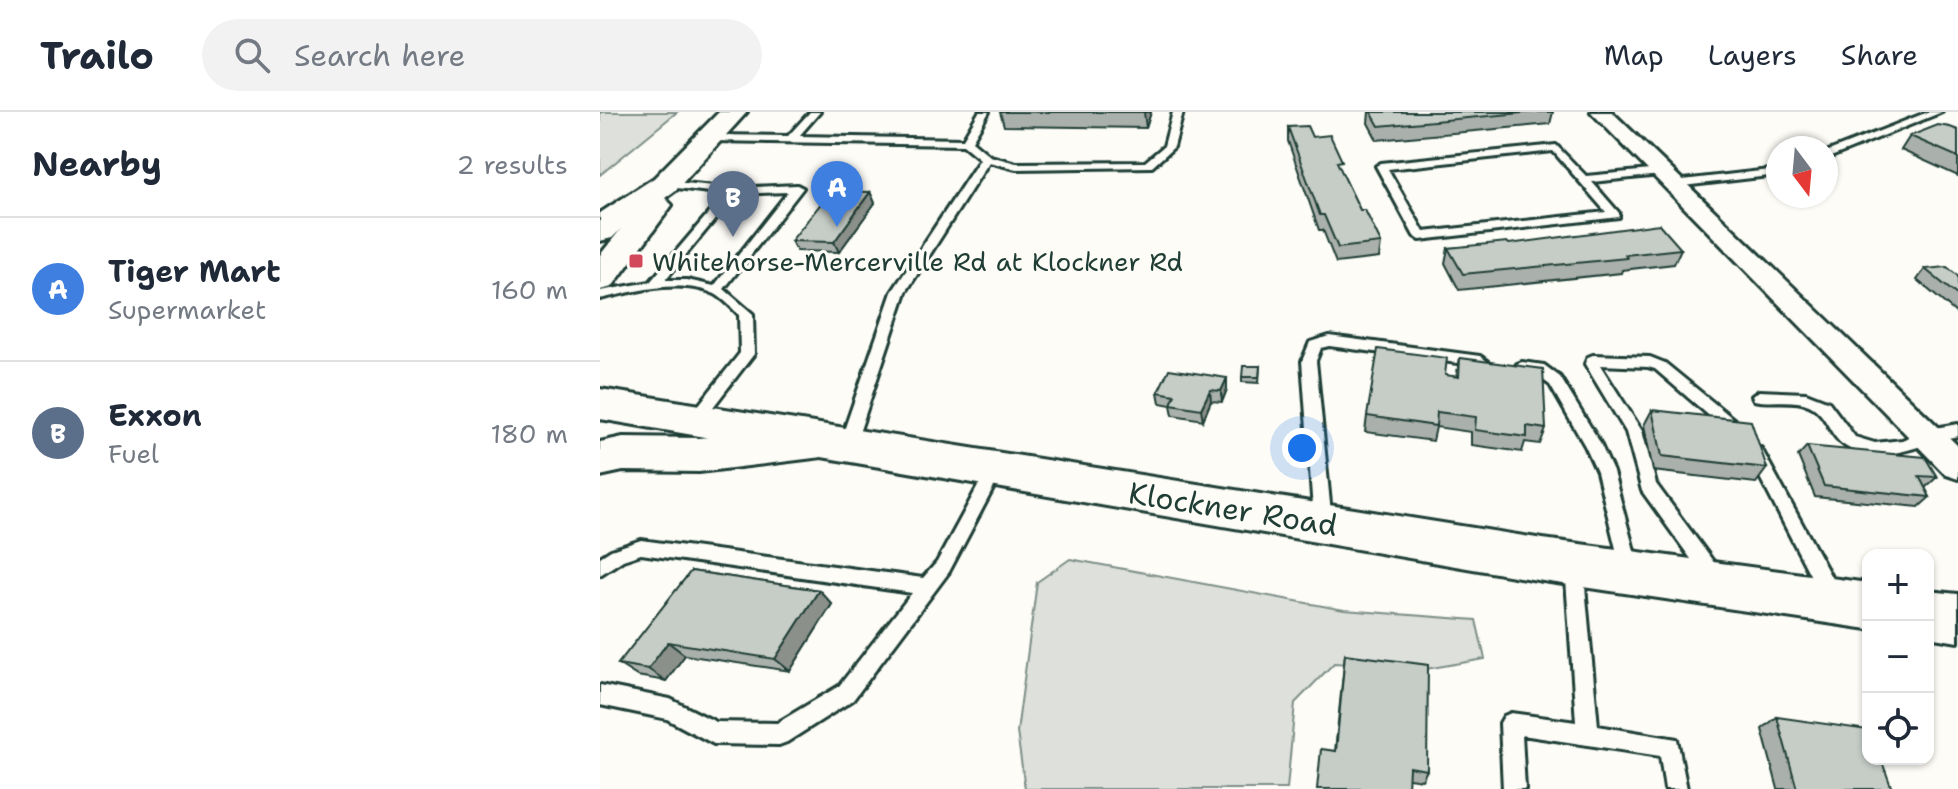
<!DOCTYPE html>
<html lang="en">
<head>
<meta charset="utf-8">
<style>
	:root { --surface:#fff; --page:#f2f2f3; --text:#1f2937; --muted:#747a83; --line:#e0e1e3; --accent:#2563eb }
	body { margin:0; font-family:"Shantell Sans",sans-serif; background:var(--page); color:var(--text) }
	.controls { position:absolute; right:24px; bottom:24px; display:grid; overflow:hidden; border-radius:16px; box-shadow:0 2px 6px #0004 }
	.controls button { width:72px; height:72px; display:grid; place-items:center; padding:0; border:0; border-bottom:2px solid var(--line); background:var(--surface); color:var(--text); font:40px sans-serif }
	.compass { position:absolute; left:1166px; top:24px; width:72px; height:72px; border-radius:50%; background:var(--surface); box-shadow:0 2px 6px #0004; rotate:164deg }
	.you { position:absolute; left:702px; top:336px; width:28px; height:28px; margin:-20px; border:6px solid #fff; border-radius:50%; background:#1a73e8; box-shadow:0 0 0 12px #1a73e833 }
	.badge { display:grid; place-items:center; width:52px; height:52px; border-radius:50%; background:var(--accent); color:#fff; font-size:26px; font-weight:700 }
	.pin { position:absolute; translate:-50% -66px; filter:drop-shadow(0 2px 4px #0008) }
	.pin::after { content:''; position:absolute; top:42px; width:28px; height:24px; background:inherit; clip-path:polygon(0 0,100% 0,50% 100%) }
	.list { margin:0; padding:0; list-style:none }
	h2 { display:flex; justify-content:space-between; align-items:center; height:104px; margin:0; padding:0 32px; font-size:34px }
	h2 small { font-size:26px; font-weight:400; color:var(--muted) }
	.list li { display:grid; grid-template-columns:52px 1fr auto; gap:24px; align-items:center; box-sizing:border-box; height:144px; padding:0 32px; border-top:2px solid var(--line) }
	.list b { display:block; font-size:30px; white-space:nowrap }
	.list p { margin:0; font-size:26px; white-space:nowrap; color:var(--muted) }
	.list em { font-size:26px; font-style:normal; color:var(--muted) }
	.icon { flex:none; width:44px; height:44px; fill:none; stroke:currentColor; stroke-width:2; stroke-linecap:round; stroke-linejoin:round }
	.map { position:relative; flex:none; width:1358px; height:677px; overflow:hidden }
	header { display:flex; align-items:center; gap:48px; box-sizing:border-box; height:112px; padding:0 40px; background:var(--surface); border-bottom:2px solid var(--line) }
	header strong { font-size:38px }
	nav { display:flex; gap:44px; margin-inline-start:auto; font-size:28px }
	.search { width:560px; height:72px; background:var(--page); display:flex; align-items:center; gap:20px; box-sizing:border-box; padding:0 28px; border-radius:44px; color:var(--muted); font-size:30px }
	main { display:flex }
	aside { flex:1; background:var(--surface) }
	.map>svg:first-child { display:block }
</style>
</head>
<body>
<header>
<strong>Trailo</strong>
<div class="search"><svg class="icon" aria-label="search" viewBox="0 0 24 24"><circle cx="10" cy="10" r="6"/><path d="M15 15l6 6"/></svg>Search here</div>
<nav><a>Map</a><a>Layers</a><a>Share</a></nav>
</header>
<main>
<aside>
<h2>Nearby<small>2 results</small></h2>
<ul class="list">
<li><span class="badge" style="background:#3f7fe0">A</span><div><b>Tiger Mart</b><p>Supermarket</p></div><em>160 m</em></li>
<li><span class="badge" style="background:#5c6f8a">B</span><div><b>Exxon</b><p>Fuel</p></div><em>180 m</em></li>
</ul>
</aside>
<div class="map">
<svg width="1358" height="677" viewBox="0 0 1358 677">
	<rect width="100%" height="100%" fill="#fdfcf7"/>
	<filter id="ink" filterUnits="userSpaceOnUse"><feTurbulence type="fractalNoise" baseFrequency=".0125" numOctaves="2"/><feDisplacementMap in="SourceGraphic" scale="16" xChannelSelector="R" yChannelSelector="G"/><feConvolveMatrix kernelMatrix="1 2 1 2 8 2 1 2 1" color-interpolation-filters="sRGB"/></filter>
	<g filter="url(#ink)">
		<path fill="#dde0db" stroke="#7e8e88" stroke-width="2" d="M0 0H77L0 63Z
			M470 447 744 498 876 508 885 547 826 557 734 551 695 591 687 677H425L417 620 437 470Z"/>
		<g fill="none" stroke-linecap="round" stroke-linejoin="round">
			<defs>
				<path id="service" d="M210 0H220L199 24 363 27 379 0H389L372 29 390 44 416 51 545 50 564 34 573 0H583L574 35 552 55 416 57 389 50 306 180 255 333 247 339 239 333 292 180 380 47 363 33 110 29 105 26 110 23 188 24Z
					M1328 0H1342L1226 47V40Z
					M956 33 986 64 1061 57 1066 60 1061 63 992 70 1019 101V105L820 128 814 124 776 54 781 51ZM953 39 1006 100 824 120 788 57Z
					M1178 57V63L1074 75 1068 72 1074 69Z
					M65 69 133 76 197 73 203 76 124 177 153 202 154 242 100 312 95 314 87 308 90 304 140 241 139 203C132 196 124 187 115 182 81 166 35 179 0 187V179L50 170 125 82 61 74V70ZM188 80 114 174 87 168H65L136 82Z
					M729 224 880 244 887 249 880 254 729 234 721 236 716 249 732 412 729 417 723 419 717 417 714 412 702 249 710 230Z
					M993 243 1050 245 1065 251 1147 318 1149 322 1147 326H1135L1055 257 1048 255 1000 253 1042 319 1056 372 1121 460 1124 466 1121 472 1115 474 1109 472 1042 379 1026 320 985 252 988 245Z
					M922 250 944 253 960 265 999 329 1013 360 1039 457 1036 463 1030 465 1024 463 1021 457 997 360 985 334 950 273 935 262 917 258 915 255 917 252Z
					M1159 279 1206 281 1229 290 1255 325 1275 331 1302 328 1329 317 1358 312V324C1322 330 1281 356 1245 334 1229 324 1227 301 1209 293 1192 286 1171 292 1154 288L1152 284Z
					M1155 334 1161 336 1237 476 1239 482 1237 488 1230 490 1223 488 1147 340 1149 336Z
					M395 352 401 354 403 358 349 460 253 588 187 630 179 633 114 632 67 607 0 593V573L70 587 116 610 177 611 239 574 312 481 41 442 23 448 0 463V445L11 438 41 428 323 466 337 450 389 354Z
					M974 445 980 448 983 453 998 614 1077 627 1087 677H1065L1060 644 922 623 925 677H903L900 611 904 604 911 601 976 610 965 453 968 448Z"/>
				<path id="minor" d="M991 0H1012L1358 334V367L1346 363Z"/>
				<path id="secondary" d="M0 277 943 427 1268 471V517L943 469 0 307Z
					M1328 479 1358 482V530L1328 525Z"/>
				<path id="primary" d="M119 0H147L76 78 65 86 72 93 67 100 12 175 0 178V143L21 117 12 126 0 129V101L54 66Z
					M222 313 237 318 244 329 237 340 222 345 99 360 23 359 0 364V330L23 325 99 326Z"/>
			</defs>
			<use href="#service" stroke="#1f3d34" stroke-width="6"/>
			<use href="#minor" stroke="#1f3d34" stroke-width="6"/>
			<use href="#secondary" stroke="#1f3d34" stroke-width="6"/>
			<use href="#primary" stroke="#1f3d34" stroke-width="6"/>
			<use href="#service" fill="#fdfcf7" fill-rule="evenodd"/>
			<use href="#minor" fill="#fdfcf7" fill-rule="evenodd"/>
			<use href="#secondary" fill="#fdfcf7" fill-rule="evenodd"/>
			<use href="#primary" fill="#fdfcf7" fill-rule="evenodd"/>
		</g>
		<path fill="#aab0ab" stroke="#1f3d34" stroke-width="2" d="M400 0H551L546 16 404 14Z
			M769 0H953L950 12 777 28 768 11Z
			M688 15 712 25 741 59 760 98 781 131 779 146 736 151 723 118H719L688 29Z
			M1358 18V64L1301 38 1310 24Z
			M270 80 275 91 239 140 197 139 191 129Z
			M909 132 1081 137 1074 152 1022 158 1021 161 859 178 845 151 848 136Z
			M1325 157 1358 164V201H1356L1317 168Z
			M860 246 946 317 940 332 925 330 922 340 871 333V320L836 315 833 329 765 320 767 304 845 263 856 265Z
			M660 254 659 271 642 270V265Z
			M627 266V277L622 290 611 289 603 308 573 303 571 293 560 291 558 280Z
			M1052 298 1167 356 1156 371 1053 359 1044 313Z
			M1207 334 1337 365 1325 376 1330 385 1319 395 1215 385 1198 344Z
			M91 459 219 478 232 492 190 559 85 543 66 569 37 564 18 552Z
			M745 542 827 658 822 668 809 666 735 639Z
			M1177 605 1292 677H1178L1162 617Z"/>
		<path fill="#8b908b" stroke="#1f3d34" stroke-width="2" d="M544 0H551L546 16Z
			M270 80 275 91 239 140 234 130Z
			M627 266V277L622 290 621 279Z
			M610 278 611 289 603 308 601 297Z
			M219 478 232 492 190 559 175 547Z
			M68 530 85 543 66 569 48 557Z"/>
		<path fill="#c6cdc7" stroke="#1f3d34" stroke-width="2" d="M771 0H933L779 14Z
			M1338 13 1350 15 1358 18V45L1310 24Z
			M707 14 712 25 730 23 742 49 737 50 760 98H765L781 131 738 136 724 103H720L688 15Z
			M231 79 270 80 234 130 191 129Z
			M1059 112 1081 137 1025 143 1027 146 863 162 848 136 907 130 909 132Z
			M1347 155 1358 164V184L1325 157Z
			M778 237 847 246 845 263 859 265 860 246 943 257 946 317 927 314V325L875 318 876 305 837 300 836 314 767 304Z
			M643 254H660L659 265H642Z
			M569 257 627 266 621 279 610 278 601 297 571 292 575 283 558 280Z
			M1052 298 1151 309 1167 356 1062 344Z
			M1207 334 1325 345 1337 365 1319 364 1330 385 1224 374Z
			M91 459 219 478 175 547 68 530 48 557 18 552Z
			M745 542 828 553 827 658 809 655 808 677H717L721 637 736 639Z
			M1177 605 1268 618V647H1281L1292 677H1197Z"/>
	</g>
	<rect fill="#d1495b" stroke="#fdfcf7" stroke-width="3" x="28" y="141" width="16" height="16" rx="4"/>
	<g text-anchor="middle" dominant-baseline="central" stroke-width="6" stroke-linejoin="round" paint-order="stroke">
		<g font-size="26" fill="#1f3d34" stroke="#fdfcf7" text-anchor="start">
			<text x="52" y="149">Whitehorse-Mercerville Rd at Klockner Rd</text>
		</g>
		<g font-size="30" fill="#1f3d34" stroke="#fdfcf7">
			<text transform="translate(633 397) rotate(9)">Klockner Road</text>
		</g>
	</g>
</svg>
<div class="controls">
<button>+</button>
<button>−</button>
<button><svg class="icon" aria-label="locate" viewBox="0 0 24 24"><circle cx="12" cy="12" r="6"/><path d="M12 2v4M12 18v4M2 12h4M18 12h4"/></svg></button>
</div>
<svg class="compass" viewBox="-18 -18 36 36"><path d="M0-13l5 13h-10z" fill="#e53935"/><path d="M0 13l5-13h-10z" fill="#747a83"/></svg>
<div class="you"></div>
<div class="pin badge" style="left:237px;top:115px;background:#3f7fe0">A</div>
<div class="pin badge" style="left:133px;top:125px;background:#5c6f8a">B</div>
</div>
</main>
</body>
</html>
